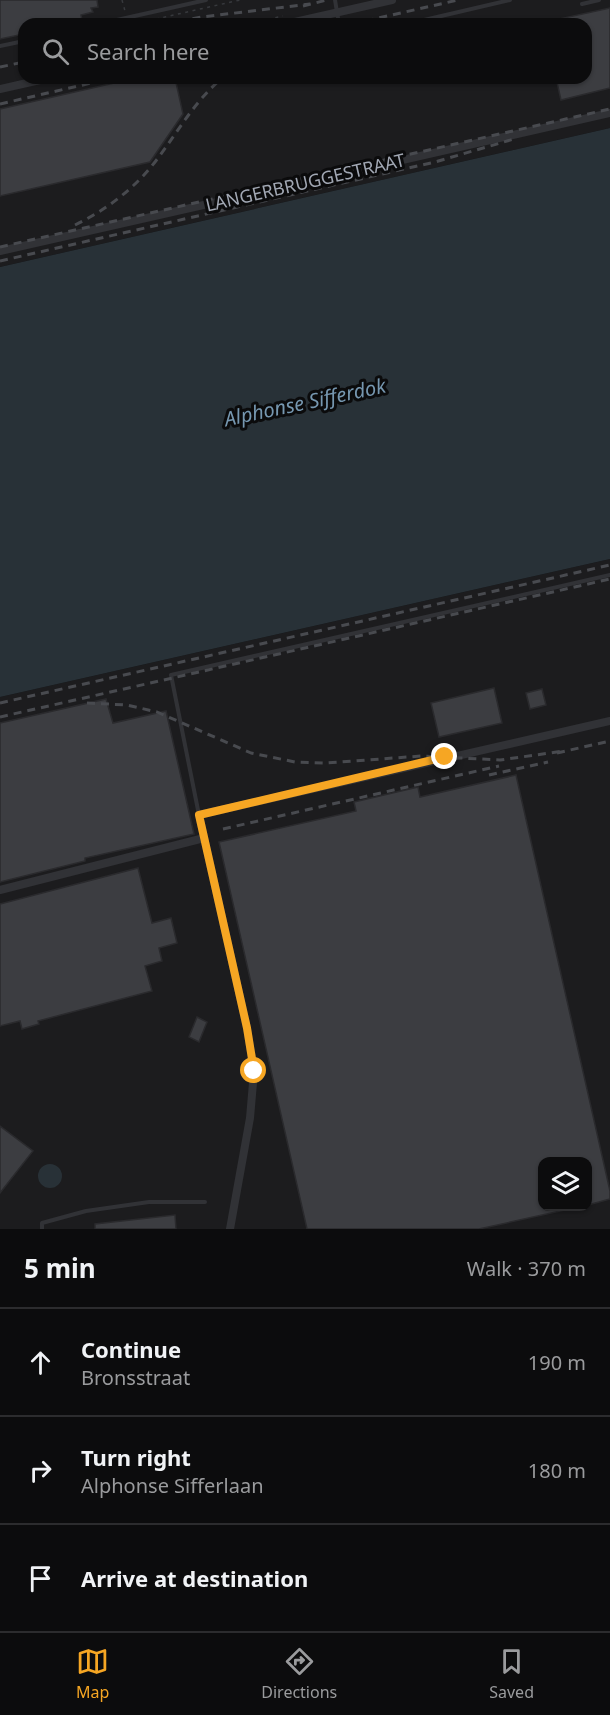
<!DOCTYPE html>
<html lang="en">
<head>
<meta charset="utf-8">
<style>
	:root { --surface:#0c0c0d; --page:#151516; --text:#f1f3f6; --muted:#9a9b9d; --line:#2c2c2e; --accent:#f6a623 }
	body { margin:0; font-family:"Noto Sans",sans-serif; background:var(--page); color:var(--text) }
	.controls { position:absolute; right:18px; bottom:18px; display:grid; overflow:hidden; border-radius:12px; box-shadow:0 2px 4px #0004 }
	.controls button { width:54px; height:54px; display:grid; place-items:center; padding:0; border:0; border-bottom:2px solid var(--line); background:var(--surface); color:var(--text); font:30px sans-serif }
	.stop { position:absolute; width:18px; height:18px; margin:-14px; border:4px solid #f6a623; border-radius:50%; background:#fff }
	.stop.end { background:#f6a623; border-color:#fff; box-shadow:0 2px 6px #0008 }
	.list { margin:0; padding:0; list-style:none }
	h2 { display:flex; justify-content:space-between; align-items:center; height:78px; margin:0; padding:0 24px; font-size:26px }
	h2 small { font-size:20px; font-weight:400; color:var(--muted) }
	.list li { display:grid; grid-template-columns:39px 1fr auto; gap:18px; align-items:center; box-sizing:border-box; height:108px; padding:0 24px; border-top:2px solid var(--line) }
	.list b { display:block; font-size:22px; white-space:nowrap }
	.list p { margin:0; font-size:20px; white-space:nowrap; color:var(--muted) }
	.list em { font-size:20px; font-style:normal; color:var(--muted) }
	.icon { flex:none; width:33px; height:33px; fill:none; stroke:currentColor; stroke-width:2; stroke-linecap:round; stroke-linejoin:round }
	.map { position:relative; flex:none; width:610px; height:1229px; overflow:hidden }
	.search { position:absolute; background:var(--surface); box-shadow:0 2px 4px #0004; left:18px; right:18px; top:18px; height:66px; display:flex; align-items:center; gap:15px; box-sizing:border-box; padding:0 21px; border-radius:18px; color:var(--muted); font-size:22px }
	.sheet { height:402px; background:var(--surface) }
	nav { display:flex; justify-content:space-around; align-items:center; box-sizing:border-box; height:84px; border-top:2px solid var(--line); background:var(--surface); font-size:16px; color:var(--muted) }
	nav a { display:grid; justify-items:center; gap:3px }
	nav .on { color:var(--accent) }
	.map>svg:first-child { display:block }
</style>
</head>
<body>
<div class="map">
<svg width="610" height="1229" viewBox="0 0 610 1229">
	<rect width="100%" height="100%" fill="#101011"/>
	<path fill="#1c1c1e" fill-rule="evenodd" d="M0 0H610V128L0 267ZM24 24H586V78H24Z
		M610 559V1229H0V697ZM542 1162H588V1206H542Z"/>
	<path fill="#283137" d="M610 128V559L0 697V267Z
		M38 1176a12 12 0 1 1 24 0a12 12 0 1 1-24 0Z"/>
	<path fill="#3c3d41" stroke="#2a2a2d" stroke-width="1.5" d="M0 0H97L98 7 91 8 93 12 81 15 82 20 66 24H24V34L0 39Z
		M610 8V88L561 100 556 78H586V24H550V21Z
		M136 78H175L183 114 150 162 0 196V109Z
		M494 688 502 723 439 737 431 703Z
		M542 689 546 705 530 709 526 693Z
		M106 699 113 723 166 711 194 834 85 858V861L0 882V723Z
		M516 775 610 1191V1199L588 1205V1161H543V1206H565V1210L479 1229H307L219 842 356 811 354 802 418 787 420 797Z
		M138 868 152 923 171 918 177 943 159 948 162 961 145 966 152 991 38 1021 39 1024 22 1029 20 1021 0 1026V904Z
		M197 1017 207 1022 199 1042 189 1037Z
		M0 1126 33 1151 0 1193Z
		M175 1215 176 1229H95V1224Z"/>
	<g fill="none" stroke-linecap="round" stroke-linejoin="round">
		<path stroke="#37393d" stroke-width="1.5" stroke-dasharray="3 4.5" stroke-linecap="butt" d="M122 0 125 11
			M134 24 240 0
			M246 24 283 16"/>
		<path stroke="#313236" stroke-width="4" d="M335 0 339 24
			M582 4 599 0
			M99 24 206 0
			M407 24 510 0
			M0 46 24 41
			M199 815 171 675 610 575
			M42 1229V1223L86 1211 149 1202H205"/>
		<path stroke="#313236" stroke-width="8" d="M286 24 392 0
			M0 89 49 78
			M0 251 610 113
			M0 890 204 838
			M230 1229 250 1118 254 1071 247 1028 199 815 610 721"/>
		<path stroke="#484a4f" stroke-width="3" stroke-dasharray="8 6" stroke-linecap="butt" d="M303 6 327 0
			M165 24 202 17 310 4
			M352 24 458 0
			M0 67 24 62
			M0 104 113 78
			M75 225C106 210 134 189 155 162 178 132 193 103 222 78
			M0 247 610 109
			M0 261 435 162 514 139
			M0 703 610 565
			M87 703 127 705 157 712 251 753 295 762 326 763 421 756 500 760 564 751
			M0 717 610 579
			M557 753 610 741
			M489 775 548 762
			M223 829 499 766"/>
	</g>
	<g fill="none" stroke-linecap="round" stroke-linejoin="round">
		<path stroke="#f6a623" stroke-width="8" d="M254 1071 247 1028 199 815 445 757"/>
	</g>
	<g text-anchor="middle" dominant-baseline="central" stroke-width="6" stroke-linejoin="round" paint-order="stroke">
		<g font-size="18" fill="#a1a7b3" stroke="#0b0b0c">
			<text transform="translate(305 182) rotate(-13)">LANGERBRUGGESTRAAT</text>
		</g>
		<g font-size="20" font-style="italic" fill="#7697b0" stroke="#0b0b0c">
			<text transform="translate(305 402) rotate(-12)">Alphonse Sifferdok</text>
		</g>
	</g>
</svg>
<div class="controls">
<button><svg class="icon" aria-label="layers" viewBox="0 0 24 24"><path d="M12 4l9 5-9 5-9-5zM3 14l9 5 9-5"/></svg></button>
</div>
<div class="stop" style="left:254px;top:1071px"></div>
<div class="stop end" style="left:445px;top:757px"></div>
<div class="search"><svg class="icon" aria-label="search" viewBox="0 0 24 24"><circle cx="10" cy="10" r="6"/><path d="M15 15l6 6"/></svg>Search here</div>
</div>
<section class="sheet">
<h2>5 min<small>Walk · 370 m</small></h2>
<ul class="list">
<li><svg class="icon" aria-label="ahead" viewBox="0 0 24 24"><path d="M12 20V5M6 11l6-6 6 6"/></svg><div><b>Continue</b><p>Bronsstraat</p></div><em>190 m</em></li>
<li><svg class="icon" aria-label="right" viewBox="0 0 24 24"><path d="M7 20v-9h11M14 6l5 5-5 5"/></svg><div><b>Turn right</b><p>Alphonse Sifferlaan</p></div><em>180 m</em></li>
<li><svg class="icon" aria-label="arrive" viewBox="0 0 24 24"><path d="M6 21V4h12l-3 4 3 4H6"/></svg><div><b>Arrive at destination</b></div></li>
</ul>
</section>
<nav>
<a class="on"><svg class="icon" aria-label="map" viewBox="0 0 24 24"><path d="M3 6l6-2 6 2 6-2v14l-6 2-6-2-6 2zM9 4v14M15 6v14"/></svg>Map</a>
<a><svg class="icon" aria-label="directions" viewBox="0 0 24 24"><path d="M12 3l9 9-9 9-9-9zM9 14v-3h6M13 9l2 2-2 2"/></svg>Directions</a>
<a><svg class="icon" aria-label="saved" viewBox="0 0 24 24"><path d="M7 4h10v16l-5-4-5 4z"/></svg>Saved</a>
</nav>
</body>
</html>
